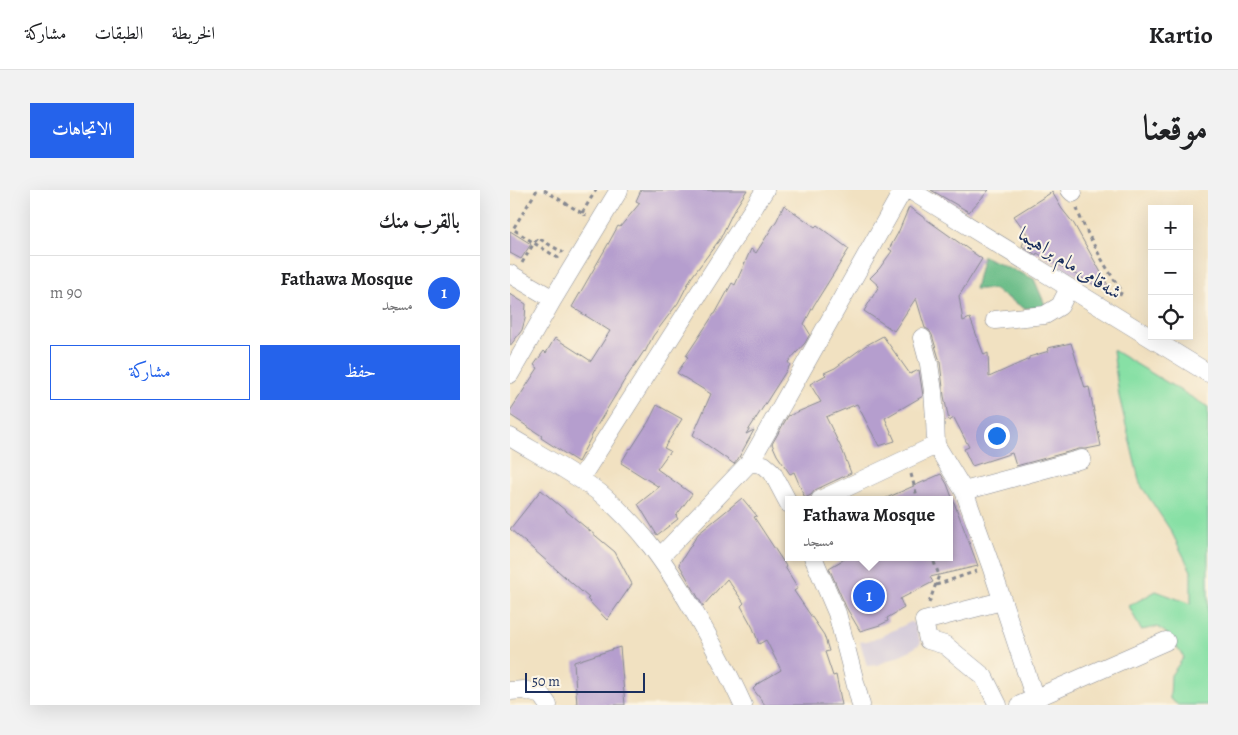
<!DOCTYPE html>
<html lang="ar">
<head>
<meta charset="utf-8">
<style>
	:root { --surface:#fff; --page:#f2f2f2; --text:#202124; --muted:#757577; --line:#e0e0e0; --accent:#2563eb }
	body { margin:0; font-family:Alegreya,Amiri,serif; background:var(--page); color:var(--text); direction:rtl }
	.controls { position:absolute; right:15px; top:15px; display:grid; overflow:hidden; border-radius:0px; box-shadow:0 5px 20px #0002 }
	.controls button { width:45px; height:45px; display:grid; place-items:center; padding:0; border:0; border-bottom:1px solid var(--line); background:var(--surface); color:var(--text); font:25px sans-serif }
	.scale { position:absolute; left:15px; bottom:12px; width:120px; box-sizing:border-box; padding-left:5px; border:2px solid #1b2f5e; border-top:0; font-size:14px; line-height:18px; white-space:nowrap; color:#1b2f5e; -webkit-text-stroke:4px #fcf5e5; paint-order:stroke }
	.you { position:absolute; left:486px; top:245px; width:18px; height:18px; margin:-12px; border:4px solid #fff; border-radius:50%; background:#1a73e8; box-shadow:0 0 0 8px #1a73e833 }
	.badge { display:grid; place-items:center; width:32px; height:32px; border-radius:50%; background:var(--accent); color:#fff; font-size:16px; font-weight:700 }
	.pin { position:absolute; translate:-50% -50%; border:2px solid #fff; box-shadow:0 1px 5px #0006 }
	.popup { position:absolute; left:275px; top:306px; width:168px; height:65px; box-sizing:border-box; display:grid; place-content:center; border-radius:0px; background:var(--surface); filter:drop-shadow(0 1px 4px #0005); font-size:16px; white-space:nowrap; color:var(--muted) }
	.popup b { font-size:19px; color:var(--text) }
	.popup::after { content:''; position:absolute; left:50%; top:100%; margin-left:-10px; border:10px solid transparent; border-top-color:var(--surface) }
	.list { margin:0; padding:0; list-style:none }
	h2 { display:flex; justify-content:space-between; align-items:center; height:65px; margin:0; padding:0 20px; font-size:21px }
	h2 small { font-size:16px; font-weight:400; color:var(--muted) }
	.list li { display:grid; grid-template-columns:32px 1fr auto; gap:15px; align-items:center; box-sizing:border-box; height:75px; padding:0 20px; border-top:1px solid var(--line) }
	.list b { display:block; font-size:19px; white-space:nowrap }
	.list p { margin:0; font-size:16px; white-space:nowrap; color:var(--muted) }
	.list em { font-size:16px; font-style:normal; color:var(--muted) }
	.actions { display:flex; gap:10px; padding:15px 20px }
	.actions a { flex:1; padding:11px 0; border:1px solid var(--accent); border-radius:0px; text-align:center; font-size:18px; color:var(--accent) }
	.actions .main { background:var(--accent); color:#fff }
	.icon { flex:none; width:28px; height:28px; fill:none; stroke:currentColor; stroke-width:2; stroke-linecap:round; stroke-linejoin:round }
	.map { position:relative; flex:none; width:698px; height:515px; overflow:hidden; direction:ltr; border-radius:0px }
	header { display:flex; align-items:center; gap:30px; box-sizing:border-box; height:70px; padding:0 25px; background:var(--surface); border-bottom:1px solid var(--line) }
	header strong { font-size:24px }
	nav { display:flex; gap:28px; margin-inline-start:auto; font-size:18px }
	.intro { display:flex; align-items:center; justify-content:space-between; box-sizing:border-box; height:120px; padding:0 30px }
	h1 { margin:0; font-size:35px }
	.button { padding:12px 22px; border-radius:0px; background:var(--accent); color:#fff; font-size:18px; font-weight:700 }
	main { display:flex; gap:30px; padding:0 30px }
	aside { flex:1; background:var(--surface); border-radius:0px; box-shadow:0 5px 20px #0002 }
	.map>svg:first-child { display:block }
</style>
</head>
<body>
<header>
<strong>Kartio</strong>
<nav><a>الخريطة</a><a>الطبقات</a><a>مشاركة</a></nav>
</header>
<div class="intro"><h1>موقعنا</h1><a class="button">الاتجاهات</a></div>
<main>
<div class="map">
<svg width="698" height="515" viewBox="0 0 698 515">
	<rect width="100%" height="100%" fill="#fcf5e5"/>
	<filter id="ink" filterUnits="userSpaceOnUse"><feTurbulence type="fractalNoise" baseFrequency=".02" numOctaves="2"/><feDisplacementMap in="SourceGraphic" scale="10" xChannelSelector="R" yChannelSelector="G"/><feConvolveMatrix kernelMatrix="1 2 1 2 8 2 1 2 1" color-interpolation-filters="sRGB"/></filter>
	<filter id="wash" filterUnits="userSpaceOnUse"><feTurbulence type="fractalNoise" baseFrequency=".0096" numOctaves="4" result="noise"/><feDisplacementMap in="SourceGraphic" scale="20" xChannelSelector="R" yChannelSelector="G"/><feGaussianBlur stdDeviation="1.12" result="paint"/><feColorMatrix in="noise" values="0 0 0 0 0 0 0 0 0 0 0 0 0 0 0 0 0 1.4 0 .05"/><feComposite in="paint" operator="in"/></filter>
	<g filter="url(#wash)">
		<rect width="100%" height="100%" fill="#f1e1c1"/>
		<path fill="#c9bfd7" d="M401 432 404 434 411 453 401 460 368 475 357 476 350 452 363 450Z"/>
		<path fill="#87e0a5" stroke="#518882" d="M603 160 698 217V515H668L660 509 661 485 674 467 656 443 648 437 631 440 619 416 646 401 681 414V381L661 341 630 294 609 206Z"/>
		<path fill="#6dbe8a" stroke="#447674" d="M473 66 524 89 536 117 514 118 483 99H465Z"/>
		<g id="blocks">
			<path fill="#b59ece" d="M131 0H237L223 22 210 49 181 88 168 113 143 146 135 162 134 161 114 191 88 234 68 272 31 248 32 246 0 225V221L28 178 24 175 34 161 36 163 45 148 81 171 100 141 62 117 97 56 108 36 110 37 130 13 126 11Z
				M421 0H479L459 22Z
				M542 2 552 19 564 34 599 97 583 94 527 63 526 65 512 56 517 44 504 26Z
				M274 15 305 37 307 35 339 59 304 115 294 134 300 144 295 153 278 172 280 175 236 244 244 240 228 269 224 274 183 245 201 204 167 183 178 167 176 166 204 124H205L222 93 225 95 241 59 246 63 267 30Z
				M399 17 472 69 449 106 453 131 460 128 474 165 478 163 479 187 519 169V167L539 161 538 158 561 153 575 198 579 197 591 256 576 259H569L506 276 502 263 462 276 454 259 459 257 444 228 439 231 434 206 430 172 422 145 419 140 415 138 406 108 384 141 354 121 369 96 360 88 369 79 382 61 379 59 388 43Z
				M0 41 21 54 11 69 0 63Z
				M0 104 16 114 15 129 12 140 0 156Z
				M373 146 400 184 409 180 413 206 375 228 385 251 369 256 347 214 316 227 333 262 341 283 305 300 301 305 295 308 284 282 280 284 267 265 262 254 278 226 311 212 300 194 316 185 314 183 325 178 355 156Z
				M147 215 172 229 154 258 160 261 147 279 182 304 166 326 168 329 147 345 128 314 149 297 111 273 120 258 121 259 139 231Z
				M431 284 437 294 468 376 420 387 423 392 390 409 394 418 377 428 378 431 370 435 350 441 336 417 319 378 338 367H439V310H372Z
				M31 300 105 362 122 394 97 430 77 409 79 408 0 339Z
				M232 308 247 326 244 327 276 376 275 377 288 398 284 401 314 445 319 461 315 462 323 486 326 485 332 515H255L243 499 249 493 271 480 256 450 249 454 243 438 231 416 234 413 217 389 193 416 169 374 188 344Z
				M110 457 115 515H67L64 472Z"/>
		</g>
	</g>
	<g filter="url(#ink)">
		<use href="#blocks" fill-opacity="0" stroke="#868890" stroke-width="1"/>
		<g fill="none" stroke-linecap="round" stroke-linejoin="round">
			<defs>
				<path id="minor" d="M400 0 698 183
					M560 0 563 3
					M0 84 43 109
					M485 130 535 125 550 116 559 98
					M412 148 419 174 423 201 425 228 426 255 454 301 481 376 525 509
					M0 184 43 109 109 0
					M0 247C30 265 62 282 90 303 131 337 155 373 182 418 200 449 218 482 233 515
					M240 272 254 275 262 282 279 314
					M70 289 255 0
					M454 301 572 269
					M310 310 426 255
					M150 367 240 272 393 0
					M303 367 327 423 351 515
					M0 501 14 500 31 505 38 515
					M488 515 474 487 435 455 418 450 414 431 492 411
					M510 515 656 451"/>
			</defs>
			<use href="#minor" stroke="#868890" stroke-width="19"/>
			<path stroke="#868890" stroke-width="3" stroke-dasharray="4 4" stroke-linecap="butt" d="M27 0 3 39 24 53 28 48 52 62 53 61
				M34 0 75 25V26
				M567 18C569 26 573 33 576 40 587 61 598 82 612 101L608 109
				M72 23 86 0
				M12 73 24 53 48 68 46 71
				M401 284 408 310
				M426 395 467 381
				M419 413 429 385 422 367"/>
			<use href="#minor" stroke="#fff" stroke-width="18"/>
		</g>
	</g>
	<g text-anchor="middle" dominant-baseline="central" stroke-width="4" stroke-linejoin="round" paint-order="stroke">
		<g font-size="20" fill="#1b2f5e" stroke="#fcf5e5">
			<text transform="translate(560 73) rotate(32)">شەقامی مام براهیما</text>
		</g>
	</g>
</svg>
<div class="controls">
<button>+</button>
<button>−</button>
<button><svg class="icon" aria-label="locate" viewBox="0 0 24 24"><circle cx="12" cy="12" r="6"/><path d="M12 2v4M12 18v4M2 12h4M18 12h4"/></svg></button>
</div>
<div class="scale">50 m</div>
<div class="you"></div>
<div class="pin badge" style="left:359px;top:406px">1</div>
<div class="popup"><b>Fathawa Mosque</b>مسجد</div>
</div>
<aside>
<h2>بالقرب منك<small></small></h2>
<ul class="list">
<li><span class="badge">1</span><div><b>Fathawa Mosque</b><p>مسجد</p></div><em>90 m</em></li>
</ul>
<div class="actions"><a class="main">حفظ</a><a>مشاركة</a></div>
</aside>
</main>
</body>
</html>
